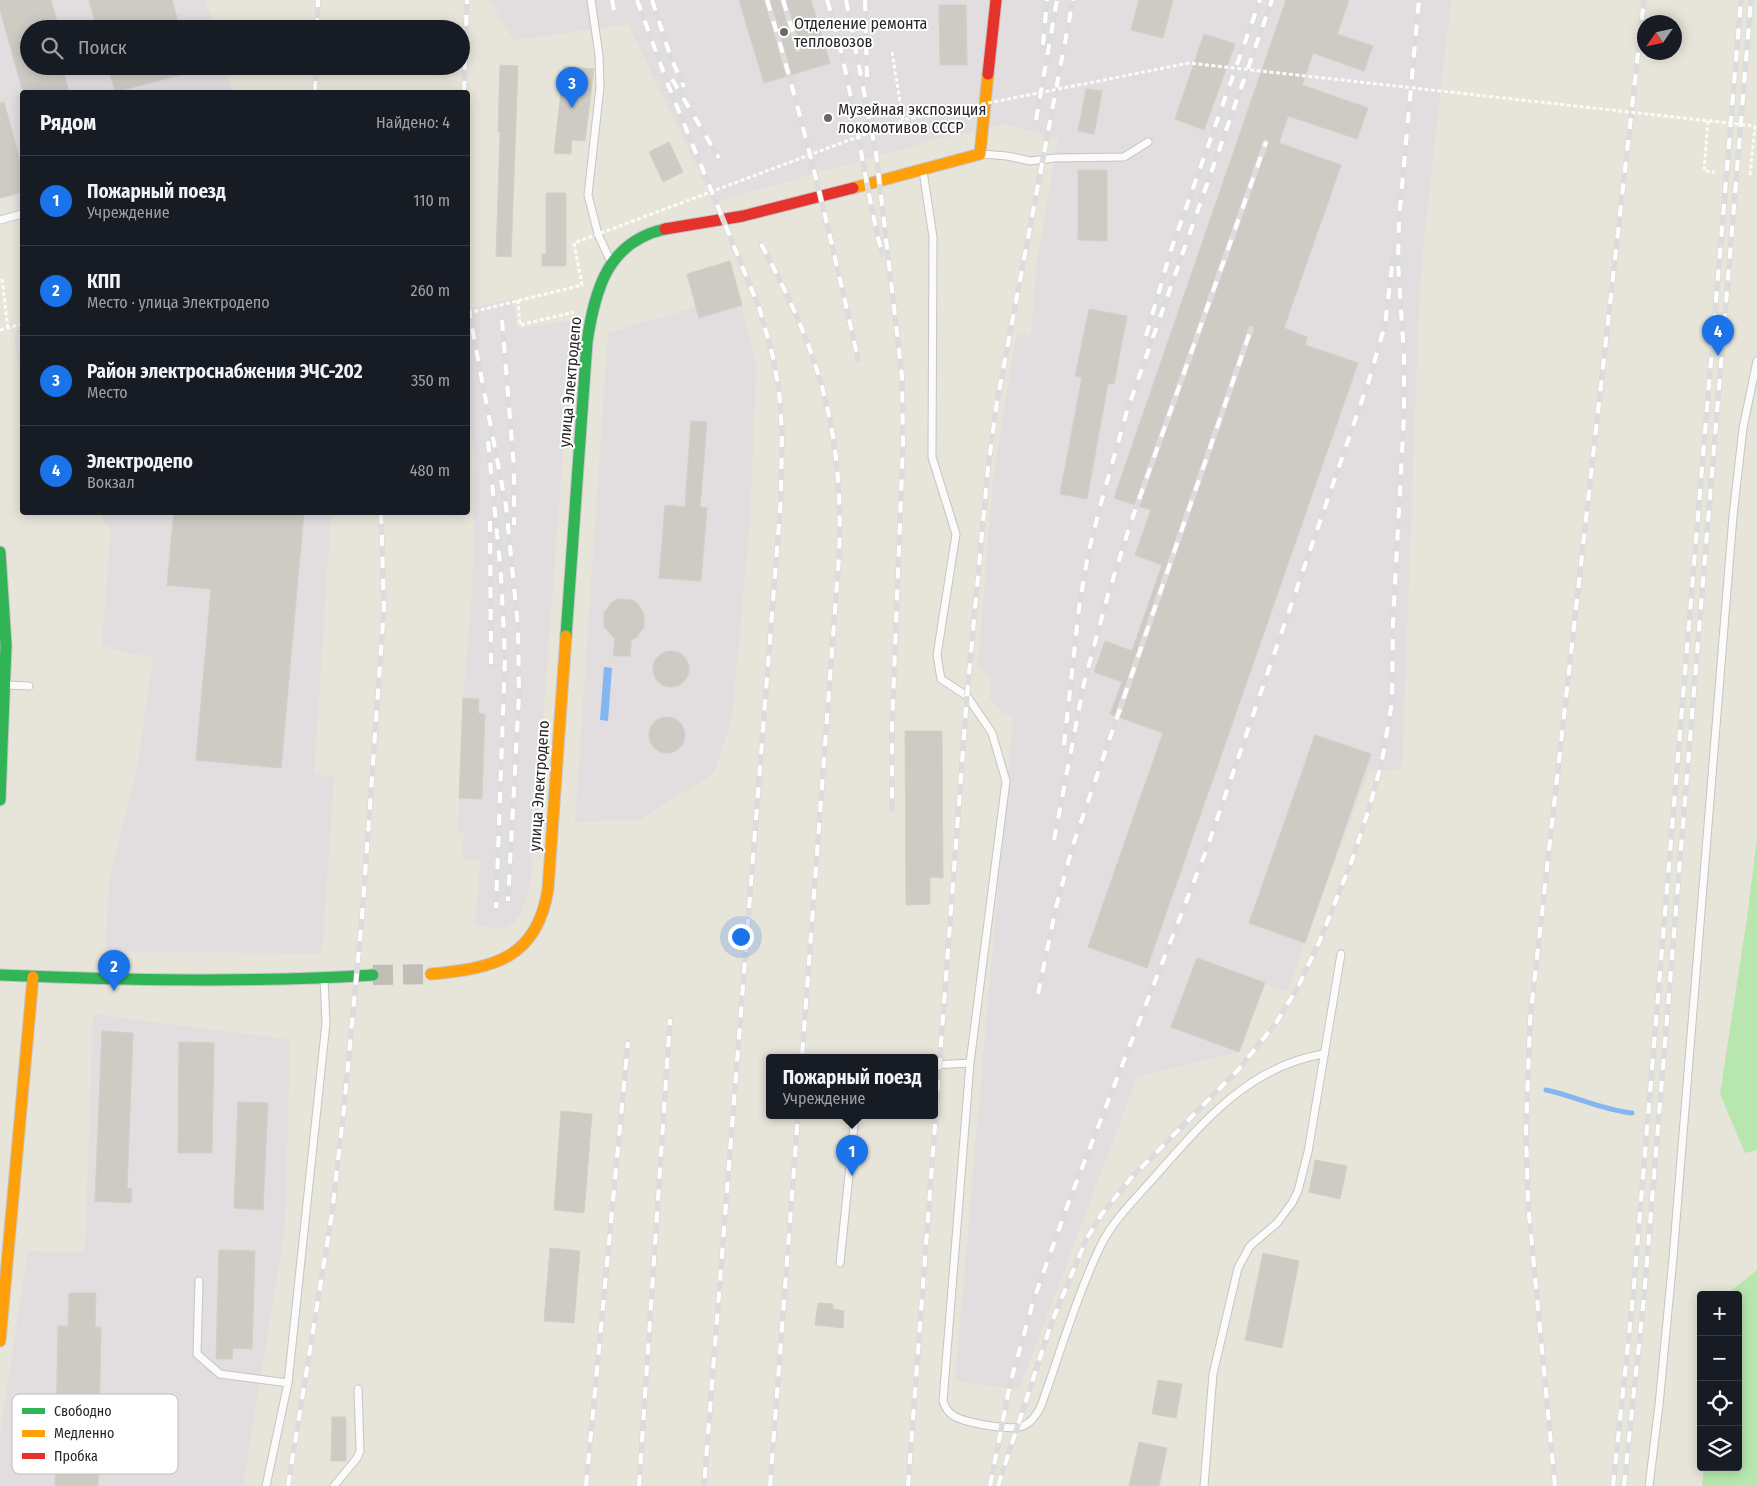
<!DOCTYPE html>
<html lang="ru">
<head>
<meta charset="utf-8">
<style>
	:root { --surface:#171b24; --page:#20242c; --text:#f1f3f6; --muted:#9ea1a6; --line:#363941; --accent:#1a73e8 }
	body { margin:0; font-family:"Fira Sans Condensed",sans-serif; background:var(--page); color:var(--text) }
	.controls { position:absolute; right:15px; bottom:15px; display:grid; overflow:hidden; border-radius:5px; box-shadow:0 2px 12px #0003 }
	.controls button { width:45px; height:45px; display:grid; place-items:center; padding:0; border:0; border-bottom:1px solid var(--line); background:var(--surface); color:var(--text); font:25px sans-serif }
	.compass { position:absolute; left:1637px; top:15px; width:45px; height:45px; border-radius:50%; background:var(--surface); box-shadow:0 2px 12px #0003; rotate:236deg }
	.you { position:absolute; left:740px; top:936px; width:18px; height:18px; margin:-12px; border:4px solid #fff; border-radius:50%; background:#1a73e8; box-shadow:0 0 0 8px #1a73e833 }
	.badge { display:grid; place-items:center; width:32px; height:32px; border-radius:50%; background:var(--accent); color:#fff; font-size:16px; font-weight:700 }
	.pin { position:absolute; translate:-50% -41px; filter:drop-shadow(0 1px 2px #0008) }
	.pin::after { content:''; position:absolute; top:26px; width:18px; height:15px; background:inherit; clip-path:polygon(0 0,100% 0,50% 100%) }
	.popup { position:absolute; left:766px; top:1054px; width:172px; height:65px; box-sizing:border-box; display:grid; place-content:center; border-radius:5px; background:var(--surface); filter:drop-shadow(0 1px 4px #0005); font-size:16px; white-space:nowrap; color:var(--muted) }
	.popup b { font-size:19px; color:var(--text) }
	.popup::after { content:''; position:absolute; left:50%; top:100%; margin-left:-10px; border:10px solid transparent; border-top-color:var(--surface) }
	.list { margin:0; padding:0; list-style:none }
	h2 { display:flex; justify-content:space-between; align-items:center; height:65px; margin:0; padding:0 20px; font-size:21px }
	h2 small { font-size:16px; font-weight:400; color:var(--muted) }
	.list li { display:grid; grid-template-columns:32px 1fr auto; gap:15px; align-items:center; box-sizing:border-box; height:90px; padding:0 20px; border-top:1px solid var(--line) }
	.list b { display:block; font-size:19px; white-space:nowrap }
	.list p { margin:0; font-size:16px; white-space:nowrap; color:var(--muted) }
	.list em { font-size:16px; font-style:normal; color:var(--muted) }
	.icon { flex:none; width:28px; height:28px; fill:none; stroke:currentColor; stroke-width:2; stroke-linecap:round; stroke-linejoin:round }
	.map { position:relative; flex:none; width:1757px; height:1486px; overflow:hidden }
	.search { position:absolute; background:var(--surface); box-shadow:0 2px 12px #0003; left:20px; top:20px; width:450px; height:55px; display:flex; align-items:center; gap:12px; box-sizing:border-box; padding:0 18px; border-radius:28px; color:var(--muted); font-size:19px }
	.panel { position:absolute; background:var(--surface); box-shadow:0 2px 12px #0003; left:20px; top:90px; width:450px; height:425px; border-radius:5px }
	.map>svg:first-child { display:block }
</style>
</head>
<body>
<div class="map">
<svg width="1757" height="1486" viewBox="0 0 1757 1486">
	<rect width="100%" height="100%" fill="#e7e4da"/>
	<path fill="#e2ddde" d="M0 0H205L214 29H29V66H225L233 92H22V234L15 197 0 198Z
		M489 0H1451L1425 228 1419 304 1402 770 1369 771 1287 991 1265 983 1239 1052 1137 1077 1019 1390 955 1381 1013 716 1002 712 990 698 991 680 978 664 993 480 1015 341 1020 334 1031 335 1037 262 1058 139 1005 124 934 140 714 202 628 24 514 40Z
		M513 299 517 329 573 320 530 888 520 915 514 923 504 928H495L475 926 480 861 462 858 464 832H458L463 698 471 610 474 536 475 460 468 418V309Z
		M742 305 756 367 750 519 732 718 714 773 641 819 575 822 608 333 696 307 700 318Z
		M22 318V382L14 340Z
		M102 513H331L314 774 334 777 322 953 105 952 110 875 138 764 153 657 126 653 102 645 111 528 103 522Z
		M93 1014 290 1040 285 1225 243 1486H0V1434L28 1251 85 1252Z"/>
	<path fill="#b7e7ae" d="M1757 839V1150L1745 1153 1720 1094 1747 918Z
		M1757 1270V1486H1702L1704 1467H1738V1295H1726Z"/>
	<path fill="#84b6f2" d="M604 667 612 668 608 721 600 720Z"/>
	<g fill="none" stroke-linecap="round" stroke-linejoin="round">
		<path stroke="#84b6f2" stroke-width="5" d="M1546 1090C1575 1096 1602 1110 1632 1113"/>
	</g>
	<path fill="#cdcbc4" stroke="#d1d0c7" d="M0 0H51L59 29H29V66H62L69 92H23L0 10Z
		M89 0H172L180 29H97Z
		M739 0H811L830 63 764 83Z
		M1139 0H1173L1163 38 1131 30Z
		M1286 0H1349L1337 34 1373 46 1364 71 1313 53 1302 85 1368 108 1357 139 1288 116 1279 143 1341 165 1284 328 1307 337 1305 345 1358 363 1147 968 1088 947 1163 733 1110 714 1122 682 1094 672 1105 641 1132 651 1162 565 1135 555 1151 510 1114 498Z
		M939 5H966L967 65H940Z
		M1204 34 1235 44 1204 130 1175 119Z
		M500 65 518 66 511 257 496 256 500 132H498Z
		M108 66H199V70L115 92Z
		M564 66 594 69 585 141 572 140 571 154 554 153Z
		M1086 89 1102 91 1094 134 1078 131Z
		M4 102 22 168V192L0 198V103Z
		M669 142 683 172 663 182 649 152Z
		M1078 170H1107V241L1078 240Z
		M546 193H566V266H542V254H546Z
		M730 261 742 305 699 318 687 274Z
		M1089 309 1127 316 1114 384 1108 383 1087 499 1060 494 1082 377 1075 376Z
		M691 421 707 422 700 507 707 508 701 581 659 578 665 505 685 507Z
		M174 512H304L281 768 196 760 211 589 167 585Z
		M618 599 632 600 638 604 644 614V627L637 637 631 640 630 656H613L615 639 604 627V613L612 602Z
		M653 669a18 18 0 1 1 36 0a18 18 0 1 1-36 0Z
		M463 698 479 699 478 713 485 714 482 799 459 798Z
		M649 735a18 18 0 1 1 36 0a18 18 0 1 1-36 0Z
		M905 731H942L943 878 930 877V904L906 905Z
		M1315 735 1371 754 1305 943 1249 923Z
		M1197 958 1265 983 1239 1052 1171 1027Z
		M102 1031 133 1033 127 1188 132 1189 131 1203 95 1201Z
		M179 1042 214 1043 212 1153H178Z
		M238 1102 268 1103 263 1210 234 1208Z
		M561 1111 592 1114 584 1213 554 1210Z
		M1315 1160 1347 1166 1340 1199 1309 1192Z
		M550 1248 580 1251 574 1323 544 1321Z
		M219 1250 255 1251 252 1349 233 1348 232 1359H216Z
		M1263 1253 1299 1261 1282 1348 1245 1340Z
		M69 1293H96L95 1327H101L98 1486H55L58 1326H68Z
		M818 1303 833 1304V1309L844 1311 843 1328 815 1325Z
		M1158 1380 1182 1384 1176 1418 1152 1414Z
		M332 1417H346V1461H331Z
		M1139 1442 1167 1448 1159 1486H1129Z"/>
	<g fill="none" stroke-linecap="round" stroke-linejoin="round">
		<path stroke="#c0beb6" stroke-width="20" stroke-dasharray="20 10" stroke-linecap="butt" d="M373 975 431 974"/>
		<defs>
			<path id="lane" d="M591 0 599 55 600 87 588 195 598 234 610 260
				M982 154 1007 156 1030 161 1055 158 1124 157 1148 142
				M923 171 933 237 932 457 956 534 937 655 941 679 967 696 992 733 1006 781 970 1063 943 1401C945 1407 948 1413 954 1416 966 1423 1010 1431 1023 1426 1031 1423 1037 1414 1041 1406 1060 1353 1076 1298 1100 1247 1112 1222 1133 1201 1151 1181 1200 1126 1246 1067 1323 1054
				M0 220 22 214
				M7 685 29 686
				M934 1065 970 1063
				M840 1263 855 1115
				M199 1281 197 1354 220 1374 288 1383
				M266 1486 288 1383 326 1023 324 979
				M334 1486 357 1458 360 1451 358 1389
				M1204 1486 1213 1374 1238 1268 1250 1246 1277 1223 1292 1203 1298 1191 1308 1152 1341 954
				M1649 1486 1659 1405 1673 1258 1733 516 1743 428 1757 361"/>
			<path id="fast" d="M0 552 6 645 0 800
				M566 636 587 342C595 290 607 242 665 229
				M0 975C124 980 249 983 373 975"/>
			<path id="slow" d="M853 188 980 154 988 74
				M431 974C494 968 537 959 548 889L566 636
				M0 1341 33 977"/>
			<path id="jam" d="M988 74 996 0
				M665 229 743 216 853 188"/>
		</defs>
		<use href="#lane" stroke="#c6c4c5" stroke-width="9"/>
		<use href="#fast" stroke="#c6c4c5" stroke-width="13"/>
		<use href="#slow" stroke="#c6c4c5" stroke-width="13"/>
		<use href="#jam" stroke="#c6c4c5" stroke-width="13"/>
		<path stroke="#fbfbf9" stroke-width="3" stroke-dasharray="4 2.5" stroke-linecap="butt" d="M892 52 903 120
			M1708 121 1704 171 1715 172
			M1750 175 1755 126
			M2 279 8 329
			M518 300 520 325 574 312
			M0 330 22 324"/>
		<use href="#lane" stroke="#fbfbf9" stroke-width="7"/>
		<use href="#fast" stroke="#30b455" stroke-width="11"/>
		<use href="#slow" stroke="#ff9f0a" stroke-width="11"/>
		<use href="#jam" stroke="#e5322d" stroke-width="11"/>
		<defs>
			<path id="rail" d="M612 0 614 10
				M637 0 669 87 760 310 773 357 779 391 782 430 781 498 704 1486
				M652 0 671 58 684 87
				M767 0C803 118 831 238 858 359
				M783 0 798 49
				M827 0C853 83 861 169 882 254
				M846 0 876 153 902 376 903 444 892 727V809
				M865 0 867 77
				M317 29 318 0
				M1043 45 1047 0
				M672 79 719 158
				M315 92 316 66
				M464 92 467 0
				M1036 120 1057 0
				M761 244C820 353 844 432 839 556L802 1057
				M468 307 506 506 518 627 519 694 508 901
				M502 320 514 468V525
				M1146 336 1171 250 1260 0
				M488 441 501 575 505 657 496 908
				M490 521 491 666
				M1064 745 1079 608 1088 554 1101 503 1127 411 1272 0
				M1054 840 1084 683 1108 595 1131 522 1266 142
				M1038 994 1056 907 1073 845 1251 329
				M288 1486 332 1213 344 1108 362 917 384 608 381 512
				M586 1486 628 1042
				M639 1486 670 1019
				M770 1486 798 1115
				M908 1486 967 696 988 468 997 402 1073 0
				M990 1486 1010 1384 1033 1302 1069 1201 1206 851 1369 380 1385 325 1393 258
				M998 1486 1051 1324 1086 1240 1101 1215 1131 1178 1238 1070 1276 1023 1298 987 1320 940 1351 863 1369 809 1382 761 1392 702 1393 623 1404 415V357L1398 263 1399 219 1419 0
				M1555 1486 1528 1203 1526 1132 1530 1020 1644 0
				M1613 1486 1633 1297 1741 0
				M1624 1486 1644 1297 1751 0"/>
		</defs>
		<use href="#rail" stroke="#dcdcdd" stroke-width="5.5"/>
		<use href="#rail" stroke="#fff" stroke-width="4" stroke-dasharray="11" stroke-linecap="butt"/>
		<path stroke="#fbfbf9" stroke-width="3" stroke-dasharray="4 2.5" stroke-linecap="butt" d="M468 313 582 285 574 243 903 120 1189 63 1755 126"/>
	</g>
	<g fill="#6a6865" stroke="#fff" stroke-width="2">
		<circle cx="784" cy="32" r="5"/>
		<circle cx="828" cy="118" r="5"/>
	</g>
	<g text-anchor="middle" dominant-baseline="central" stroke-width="4" stroke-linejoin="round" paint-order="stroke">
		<g font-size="16" fill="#262626" stroke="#fff" text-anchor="start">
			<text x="794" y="23">Отделение ремонта<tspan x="794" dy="18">тепловозов</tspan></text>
			<text x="838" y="109">Музейная экспозиция<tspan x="838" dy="18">локомотивов СССР</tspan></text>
		</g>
		<g font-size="16" fill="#262626" stroke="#fff">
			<text transform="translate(570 382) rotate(-85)">улица Электродепо</text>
			<text transform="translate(539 786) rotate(-86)">улица Электродепо</text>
		</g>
	</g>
	<rect x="12" y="1394" width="166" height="80" rx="8" fill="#fff" stroke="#bebebe" stroke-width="1"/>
	<rect x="22" y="1408" width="23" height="6" fill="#30b455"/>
	<rect x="22" y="1430" width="23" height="7" fill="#ff9f0a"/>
	<rect x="22" y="1453" width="23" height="6" fill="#e5322d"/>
	<g font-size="14" fill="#262626">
		<text x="54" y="1416">Свободно</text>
		<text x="54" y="1438">Медленно</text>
		<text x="54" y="1461">Пробка</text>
	</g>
</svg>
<div class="controls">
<button>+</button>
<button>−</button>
<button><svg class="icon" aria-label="locate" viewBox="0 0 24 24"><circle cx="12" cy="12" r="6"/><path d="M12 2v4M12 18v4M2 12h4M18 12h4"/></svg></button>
<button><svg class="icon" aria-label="layers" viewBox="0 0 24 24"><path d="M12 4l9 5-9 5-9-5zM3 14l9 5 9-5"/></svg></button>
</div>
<svg class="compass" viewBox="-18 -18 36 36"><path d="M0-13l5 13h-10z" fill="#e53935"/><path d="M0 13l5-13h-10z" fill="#9ea1a6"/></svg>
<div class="you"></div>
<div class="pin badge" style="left:852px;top:1176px">1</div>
<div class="popup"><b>Пожарный поезд</b>Учреждение</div>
<div class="pin badge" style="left:114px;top:991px">2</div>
<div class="pin badge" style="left:572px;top:108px">3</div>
<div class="pin badge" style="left:1718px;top:356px">4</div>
<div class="search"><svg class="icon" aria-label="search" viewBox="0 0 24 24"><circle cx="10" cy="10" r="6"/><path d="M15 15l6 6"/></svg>Поиск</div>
<section class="panel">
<h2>Рядом<small>Найдено: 4</small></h2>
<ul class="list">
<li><span class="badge">1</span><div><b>Пожарный поезд</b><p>Учреждение</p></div><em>110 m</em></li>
<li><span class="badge">2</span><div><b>КПП</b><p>Место · улица Электродепо</p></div><em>260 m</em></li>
<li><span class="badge">3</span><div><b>Район электроснабжения ЭЧС-202</b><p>Место</p></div><em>350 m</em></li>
<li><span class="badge">4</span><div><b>Электродепо</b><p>Вокзал</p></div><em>480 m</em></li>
</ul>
</section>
</div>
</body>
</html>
